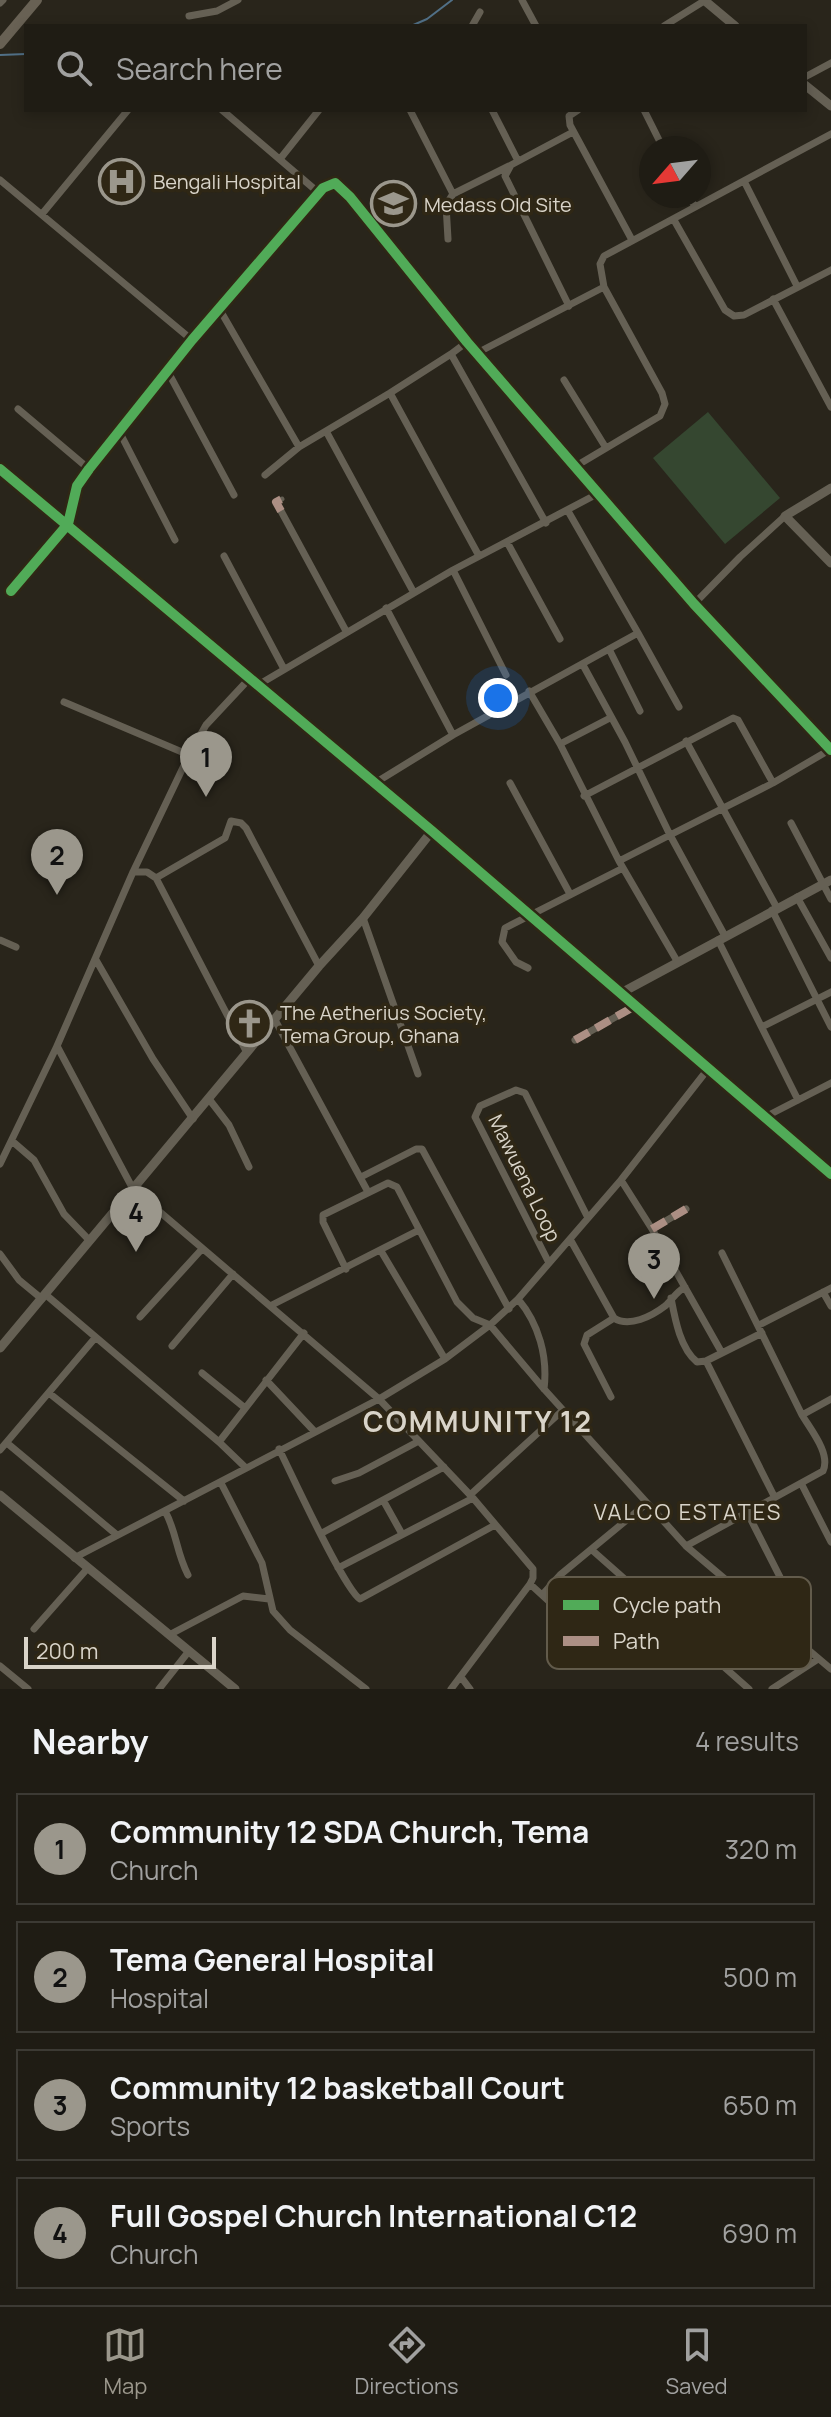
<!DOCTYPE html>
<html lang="en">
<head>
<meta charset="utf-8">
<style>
	:root { --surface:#1f1c14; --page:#2c2922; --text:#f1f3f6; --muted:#a1a1a0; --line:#3c3a34; --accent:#9b978c }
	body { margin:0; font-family:Manrope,sans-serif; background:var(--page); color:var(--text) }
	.compass { position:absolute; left:639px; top:136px; width:72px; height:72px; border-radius:50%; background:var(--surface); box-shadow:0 4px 12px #0003; rotate:242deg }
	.scale { position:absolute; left:24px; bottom:20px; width:192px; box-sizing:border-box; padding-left:8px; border:4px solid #d9d4c9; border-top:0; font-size:22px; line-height:28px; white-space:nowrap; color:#d9d4c9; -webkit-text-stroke:6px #2f2715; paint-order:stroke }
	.you { position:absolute; left:498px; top:698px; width:28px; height:28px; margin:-20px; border:6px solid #fff; border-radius:50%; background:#1a73e8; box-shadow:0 0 0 12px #1a73e833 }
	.badge { display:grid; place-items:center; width:52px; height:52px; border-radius:50%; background:var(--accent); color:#111; font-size:26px; font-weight:700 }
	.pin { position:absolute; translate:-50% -66px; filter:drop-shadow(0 2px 4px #0008) }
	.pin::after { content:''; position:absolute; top:42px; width:28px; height:24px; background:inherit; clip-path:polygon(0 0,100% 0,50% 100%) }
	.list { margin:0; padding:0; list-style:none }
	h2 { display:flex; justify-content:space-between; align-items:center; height:104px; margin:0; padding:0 32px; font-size:34px }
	h2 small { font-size:26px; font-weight:400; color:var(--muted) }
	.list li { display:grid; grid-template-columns:52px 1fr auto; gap:24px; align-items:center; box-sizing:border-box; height:112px; margin:0 16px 16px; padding:0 16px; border:2px solid var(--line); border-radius:0px }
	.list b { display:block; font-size:30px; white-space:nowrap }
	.list p { margin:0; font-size:26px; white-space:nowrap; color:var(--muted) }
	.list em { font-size:26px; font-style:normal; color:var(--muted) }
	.icon { flex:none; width:44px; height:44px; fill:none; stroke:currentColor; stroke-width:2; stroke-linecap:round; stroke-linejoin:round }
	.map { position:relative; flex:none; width:831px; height:1689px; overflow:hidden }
	.search { position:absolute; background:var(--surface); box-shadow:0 4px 12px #0003; left:24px; right:24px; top:24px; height:88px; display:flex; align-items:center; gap:20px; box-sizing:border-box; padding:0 28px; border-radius:0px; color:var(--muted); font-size:30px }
	.sheet { height:616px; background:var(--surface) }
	nav { display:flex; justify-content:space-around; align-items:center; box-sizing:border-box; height:112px; border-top:2px solid var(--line); background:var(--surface); font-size:22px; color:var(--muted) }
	nav a { display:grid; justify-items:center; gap:4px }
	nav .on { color:var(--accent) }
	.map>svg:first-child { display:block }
</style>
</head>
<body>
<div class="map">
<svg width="831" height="1689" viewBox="0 0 831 1689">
	<rect width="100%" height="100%" fill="#29251b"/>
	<path fill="#354730" d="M708 412 780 498 725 544 653 458Z"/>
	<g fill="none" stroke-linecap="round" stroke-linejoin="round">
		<path stroke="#517087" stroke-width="2" d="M411 26 427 19 452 0
			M0 55 26 54"/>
		<path stroke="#656054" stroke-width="5" d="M281 511 276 502 282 499"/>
		<path stroke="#656054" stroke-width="7" d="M522 0 536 26
			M0 3 3 0
			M189 16 217 11 238 0
			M472 26 480 12
			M664 26 704 1
			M805 77 831 63
			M222 110 319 193
			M410 110 453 194 509 166
			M492 110 518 161
			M578 110 569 116 570 125 632 240
			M644 110 663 148
			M280 159 319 110
			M0 180 192 340
			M744 181 797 286
			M689 196 695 207
			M42 214 128 110
			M674 220 725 310 734 316 744 315 831 270
			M448 239 446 205 453 194
			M773 299 831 407
			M569 306 505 176 511 165 573 132
			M220 310 299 447 390 393 451 354
			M467 342 451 354 546 523
			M477 353 604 287
			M167 370 234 495
			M564 380 606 448
			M390 393 479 556
			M18 409 89 469
			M119 431 175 540
			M326 431 414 593
			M576 466 660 416 665 404 662 393 604 287 600 264 604 256 831 134
			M265 475 299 447
			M281 511 346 631
			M507 542 560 639
			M224 556 284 669
			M453 570 506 675
			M11 591 68 524 77 486 89 469 192 340 323 188 335 183 350 197 467 342 694 604 831 750
			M694 604 740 557 785 516
			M638 633 679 707
			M609 649 640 711
			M583 665 625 742 670 835 619 861
			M258 685 453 570 599 493
			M529 691 560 744 619 861 677 961
			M64 702 189 755
			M453 735 638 633 568 511
			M686 741 777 908
			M560 744 610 718
			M375 783 453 735 386 608
			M510 783 570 894
			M584 796 733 718 738 720 773 783
			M791 823 831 899
			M133 872H147L156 878 247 1053
			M156 878 225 838 231 821 241 823 246 828 319 966
			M797 897 831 958
			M772 910 831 1027
			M363 918 418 1074
			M725 936 670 835 773 783 831 749
			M0 940 16 947
			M718 940 798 1100
			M96 960 153 1059 193 1119
			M528 968 516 962 502 942 505 928 623 868
			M275 1020 368 1192
			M762 1027 831 992
			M575 1040 635 1006
			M57 1046 133 1189 379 1399 473 1498 533 1569V1578L530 1584 451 1689
			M209 1099 229 1125 249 1167
			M765 1117 831 1083
			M12 1141 34 1160 64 1214 90 1241
			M0 1164 57 1046 133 872 189 755 206 725 249 679
			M361 1177 416 1149H422L509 1309
			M621 1180 652 1229 722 1353
			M652 1229 686 1209
			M570 1239 614 1318C629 1328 652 1316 665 1306 672 1300 676 1292 685 1287
			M381 1251 445 1359
			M722 1253 802 1415 831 1399
			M0 1254 19 1280 42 1299
			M549 1263 475 1117 480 1106 516 1090 525 1093 588 1218
			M346 1269 323 1222V1215L388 1183 397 1187 457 1302 473 1318 490 1325 544 1389 686 1546
			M823 1292 831 1306
			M45 1294 219 1442 246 1468
			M671 1298C675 1319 680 1348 697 1362L706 1361
			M518 1299C539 1324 548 1357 544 1389
			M270 1306 419 1230
			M140 1317 202 1249
			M759 1325 831 1288
			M762 1333 706 1361 774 1496
			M172 1346 233 1274
			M202 1373 245 1408
			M266 1380 315 1432
			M49 1393 184 1501
			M611 1397 584 1344 587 1335 614 1318
			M802 1415C811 1430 831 1454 823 1471L686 1546 831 1669
			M219 1442 304 1333
			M7 1443 117 1535
			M279 1449C292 1475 344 1589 360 1599L495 1525
			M0 1450 95 1338
			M335 1481 359 1473 419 1441
			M221 1483 262 1563 273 1611 290 1630 366 1689
			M801 1483 831 1542
			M470 1495 563 1410
			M383 1500 402 1534
			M165 1511C177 1533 176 1552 188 1575
			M747 1512 780 1577
			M322 1533 444 1467
			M592 1550 749 1689
			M74 1558 379 1399 445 1359 490 1325 518 1299 621 1180 708 1069
			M338 1568 473 1498
			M530 1584 602 1650
			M542 1595 560 1575 646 1504
			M672 1621 735 1586
			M34 1629 87 1569
			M169 1635 243 1596 269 1599
			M0 1666 28 1689
			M461 1677 470 1689
			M159 1689 189 1651
			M772 1689 818 1659"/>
		<path stroke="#656054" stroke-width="9" d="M704 0 735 26
			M805 85 831 106
			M0 469 432 831 831 1174
			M831 488 785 516 831 563
			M621 993 831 880
			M0 1348 319 966 363 918 432 831
			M0 1495 235 1689"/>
		<path stroke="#686154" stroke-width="10" d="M0 44 37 0"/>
		<path stroke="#ac8f84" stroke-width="8" stroke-dasharray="16 8" stroke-linecap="butt" d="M281 511 276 502 282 499
			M575 1040 635 1006
			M652 1229 686 1209"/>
		<defs>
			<path id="cycleway" d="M0 469 432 831 831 1174
				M11 591 68 524 77 486 89 469 192 340 323 188 335 183 350 197 467 342 694 604 831 750"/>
		</defs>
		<use href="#cycleway" stroke="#2f2715" stroke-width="15"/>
		<use href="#cycleway" stroke="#51ab58" stroke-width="10"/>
	</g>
	<defs>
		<symbol id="hospital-ring" viewBox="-11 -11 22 22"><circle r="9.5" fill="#2f2715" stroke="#9b978c" stroke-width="1.5"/><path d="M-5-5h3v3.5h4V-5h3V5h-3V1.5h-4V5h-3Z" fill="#9b978c"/></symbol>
		<symbol id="school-ring" viewBox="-11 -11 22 22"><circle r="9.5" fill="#2f2715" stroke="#9b978c" stroke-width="1.5"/><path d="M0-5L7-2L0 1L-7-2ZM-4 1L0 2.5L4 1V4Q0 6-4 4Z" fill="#9b978c"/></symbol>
		<symbol id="church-ring" viewBox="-11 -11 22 22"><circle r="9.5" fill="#2f2715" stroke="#9b978c" stroke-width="1.5"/><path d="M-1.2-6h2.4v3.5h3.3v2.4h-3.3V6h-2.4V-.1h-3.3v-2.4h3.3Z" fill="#9b978c"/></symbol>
	</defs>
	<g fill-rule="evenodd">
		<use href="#hospital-ring" x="96" y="156" width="51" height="51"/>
		<use href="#school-ring" x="368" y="178" width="51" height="51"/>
		<use href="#church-ring" x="224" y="998" width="51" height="51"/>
	</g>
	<g text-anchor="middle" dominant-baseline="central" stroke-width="7" stroke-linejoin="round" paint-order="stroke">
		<g font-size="20" fill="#d9d4c9" stroke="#2f2715" text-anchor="start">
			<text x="153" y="181">Bengali Hospital</text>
			<text x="424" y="204">Medass Old Site</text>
			<text x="280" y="1012">The Aetherius Society,<tspan x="280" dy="23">Tema Group, Ghana</tspan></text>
		</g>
		<g font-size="20" fill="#d9d4c9" stroke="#2f2715">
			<text transform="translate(525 1178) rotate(64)">Mawuena Loop</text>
		</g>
		<g font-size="22" letter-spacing="2" fill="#d9d4c9" stroke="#2f2715">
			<text x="688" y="1512">VALCO ESTATES</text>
		</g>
		<g font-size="28" font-weight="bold" letter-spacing="2" fill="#d9d4c9" stroke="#2f2715">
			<text x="478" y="1421">COMMUNITY 12</text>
		</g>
	</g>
	<rect x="547" y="1577" width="264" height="92" rx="12" fill="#2f2715" stroke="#625b4b" stroke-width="2"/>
	<rect x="563" y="1600" width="36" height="10" fill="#51ab58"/>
	<rect x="563" y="1636" width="36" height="10" fill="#ac8f84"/>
	<g font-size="22" fill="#d9d4c9">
		<text x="613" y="1613">Cycle path</text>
		<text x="613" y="1649">Path</text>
	</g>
</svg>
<svg class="compass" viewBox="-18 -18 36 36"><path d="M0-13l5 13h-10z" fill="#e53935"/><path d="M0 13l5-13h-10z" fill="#a1a1a0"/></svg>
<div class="scale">200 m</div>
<div class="you"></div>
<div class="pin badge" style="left:206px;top:797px">1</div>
<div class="pin badge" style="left:57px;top:895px">2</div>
<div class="pin badge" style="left:654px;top:1299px">3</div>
<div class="pin badge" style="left:136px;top:1252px">4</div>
<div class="search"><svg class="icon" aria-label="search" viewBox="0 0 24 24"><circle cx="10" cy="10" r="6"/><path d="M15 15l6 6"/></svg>Search here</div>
</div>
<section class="sheet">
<h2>Nearby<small>4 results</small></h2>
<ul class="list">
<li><span class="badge">1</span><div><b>Community 12 SDA Church, Tema</b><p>Church</p></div><em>320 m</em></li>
<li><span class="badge">2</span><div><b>Tema General Hospital</b><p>Hospital</p></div><em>500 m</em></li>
<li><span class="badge">3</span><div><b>Community 12 basketball Court</b><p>Sports</p></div><em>650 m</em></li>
<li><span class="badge">4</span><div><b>Full Gospel Church International C12</b><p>Church</p></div><em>690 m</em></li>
</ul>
</section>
<nav>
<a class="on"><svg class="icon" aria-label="map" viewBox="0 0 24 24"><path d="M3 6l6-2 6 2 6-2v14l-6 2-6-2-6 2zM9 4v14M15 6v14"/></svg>Map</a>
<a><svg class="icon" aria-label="directions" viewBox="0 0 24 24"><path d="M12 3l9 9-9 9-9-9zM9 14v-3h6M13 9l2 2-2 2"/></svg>Directions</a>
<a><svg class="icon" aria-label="saved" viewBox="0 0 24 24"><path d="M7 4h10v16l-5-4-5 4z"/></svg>Saved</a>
</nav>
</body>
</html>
